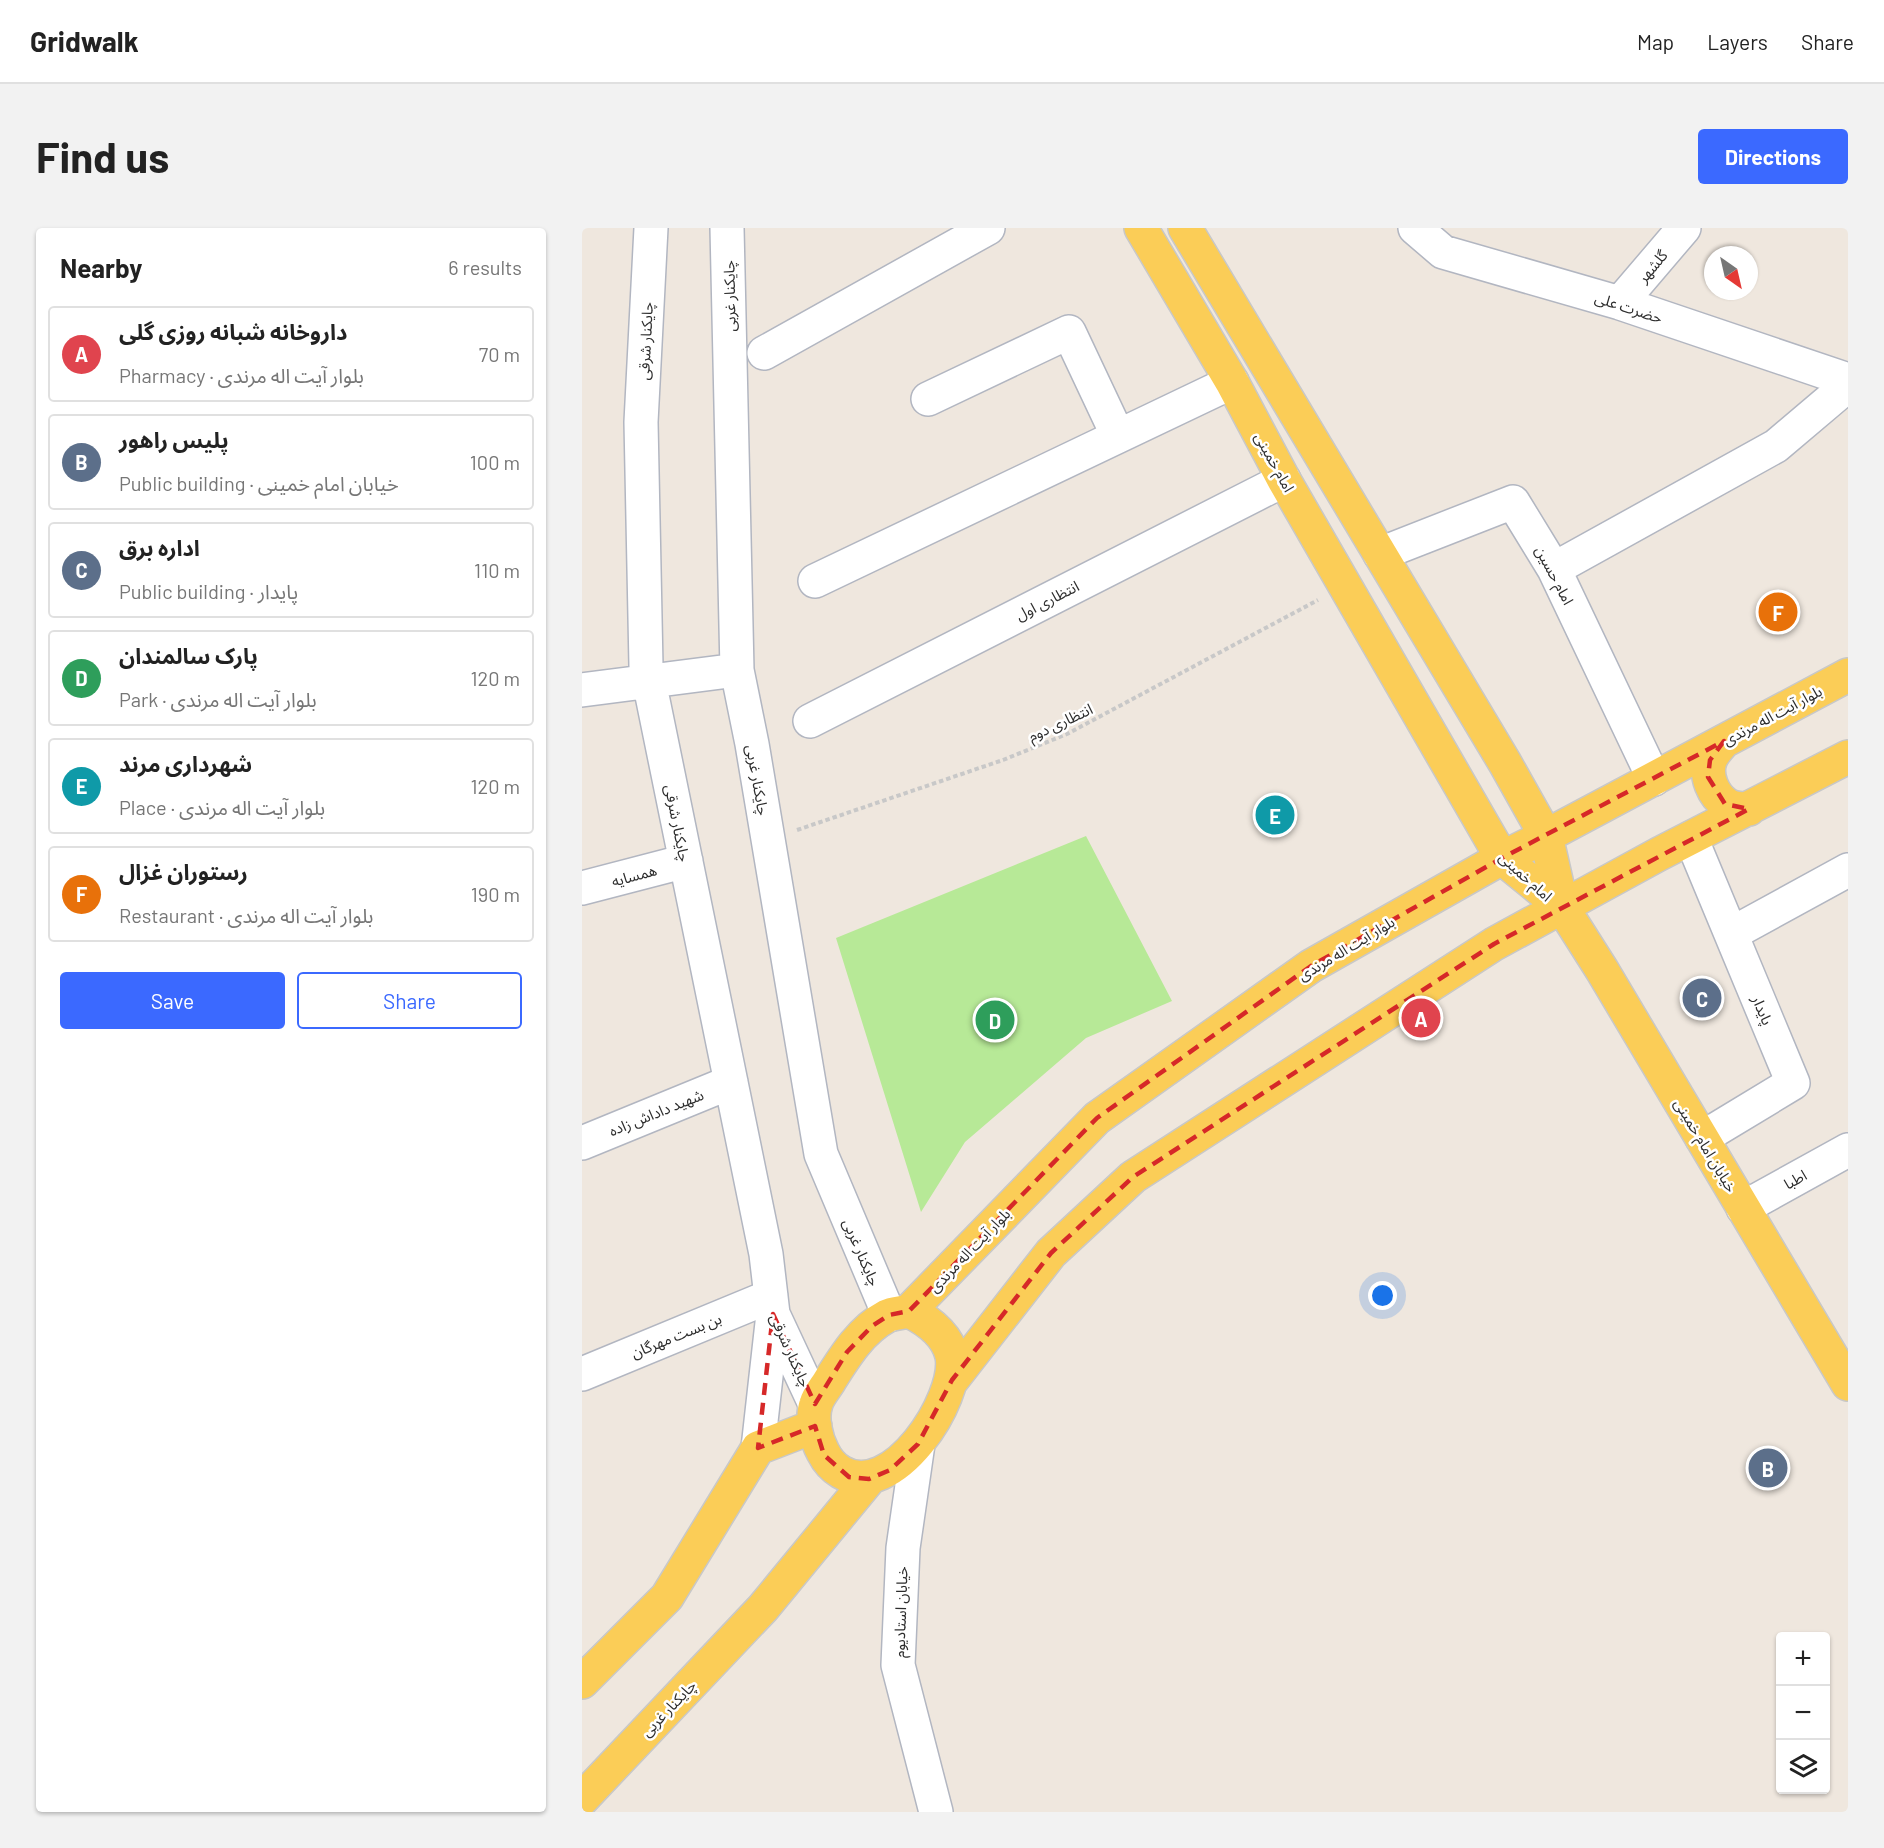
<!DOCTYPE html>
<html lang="en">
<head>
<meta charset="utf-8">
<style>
	:root { --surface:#fff; --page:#f2f2f2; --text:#222; --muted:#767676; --line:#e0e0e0; --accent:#3b69ff }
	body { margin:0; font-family:Barlow,"Noto Sans Arabic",sans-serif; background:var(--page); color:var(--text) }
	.controls { position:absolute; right:18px; bottom:18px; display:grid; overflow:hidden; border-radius:6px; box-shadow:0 2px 4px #0004 }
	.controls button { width:54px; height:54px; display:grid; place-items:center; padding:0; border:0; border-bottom:2px solid var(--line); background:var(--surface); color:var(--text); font:30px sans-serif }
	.compass { position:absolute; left:1122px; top:18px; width:54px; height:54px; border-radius:50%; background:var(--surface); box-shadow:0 2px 4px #0004; rotate:146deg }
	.you { position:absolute; left:801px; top:1068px; width:21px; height:21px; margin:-15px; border:4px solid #fff; border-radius:50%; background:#1a73e8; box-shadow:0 0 0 9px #1a73e833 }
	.badge { display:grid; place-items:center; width:39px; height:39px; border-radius:50%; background:var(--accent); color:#fff; font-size:20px; font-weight:700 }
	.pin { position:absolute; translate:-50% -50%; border:3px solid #fff; box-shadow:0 2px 6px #0006 }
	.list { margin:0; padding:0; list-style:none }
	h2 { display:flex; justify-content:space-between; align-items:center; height:78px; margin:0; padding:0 24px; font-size:26px }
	h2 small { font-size:20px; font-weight:400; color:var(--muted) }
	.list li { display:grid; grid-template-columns:39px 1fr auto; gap:18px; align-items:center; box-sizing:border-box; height:96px; margin:0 12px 12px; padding:0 12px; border:2px solid var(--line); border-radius:6px }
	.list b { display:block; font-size:22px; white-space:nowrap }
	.list p { margin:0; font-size:20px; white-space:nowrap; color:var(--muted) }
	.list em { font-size:20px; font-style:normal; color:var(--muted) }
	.actions { display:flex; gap:12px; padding:18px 24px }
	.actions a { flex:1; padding:14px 0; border:2px solid var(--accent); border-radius:6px; text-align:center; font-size:21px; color:var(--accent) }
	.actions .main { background:var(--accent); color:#fff }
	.icon { flex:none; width:33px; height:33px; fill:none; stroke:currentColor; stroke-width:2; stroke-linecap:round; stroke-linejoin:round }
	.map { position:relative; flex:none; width:1266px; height:1584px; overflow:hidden; border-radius:6px }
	header { display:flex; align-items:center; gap:36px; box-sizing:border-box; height:84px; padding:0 30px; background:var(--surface); border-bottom:2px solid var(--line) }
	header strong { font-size:28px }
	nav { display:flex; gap:33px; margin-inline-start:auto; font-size:21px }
	.intro { display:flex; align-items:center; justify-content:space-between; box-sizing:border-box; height:144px; padding:0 36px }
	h1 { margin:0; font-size:42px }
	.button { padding:15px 27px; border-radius:6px; background:var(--accent); color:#fff; font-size:21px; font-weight:700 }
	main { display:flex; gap:36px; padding:0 36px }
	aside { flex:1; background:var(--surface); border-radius:6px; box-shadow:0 2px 4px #0004 }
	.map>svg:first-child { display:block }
</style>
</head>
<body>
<header>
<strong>Gridwalk</strong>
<nav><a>Map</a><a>Layers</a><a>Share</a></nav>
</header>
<div class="intro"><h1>Find us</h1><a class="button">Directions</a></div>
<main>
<aside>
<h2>Nearby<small>6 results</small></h2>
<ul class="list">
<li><span class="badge" style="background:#e0444e">A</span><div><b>داروخانه شبانه روزی گلی</b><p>Pharmacy · بلوار آیت اله مرندی</p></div><em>70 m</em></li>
<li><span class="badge" style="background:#5c6f8a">B</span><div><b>پلیس راهور</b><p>Public building · خیابان امام خمینی</p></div><em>100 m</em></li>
<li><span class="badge" style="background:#5c6f8a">C</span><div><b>اداره برق</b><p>Public building · پایدار</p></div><em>110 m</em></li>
<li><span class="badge" style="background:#2e9e5b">D</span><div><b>پارک سالمندان</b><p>Park · بلوار آیت اله مرندی</p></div><em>120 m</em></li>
<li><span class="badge" style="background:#0f9aa8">E</span><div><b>شهرداری مرند</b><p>Place · بلوار آیت اله مرندی</p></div><em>120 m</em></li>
<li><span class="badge" style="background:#e8710a">F</span><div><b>رستوران غزال</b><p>Restaurant · بلوار آیت اله مرندی</p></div><em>190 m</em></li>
</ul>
<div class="actions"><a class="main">Save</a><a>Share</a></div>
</aside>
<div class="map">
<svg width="1266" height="1584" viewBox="0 0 1266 1584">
	<rect width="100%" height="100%" fill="#efe7de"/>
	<path fill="#b7e997" d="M504 608 590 773 504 810 383 914 339 984 254 710Z"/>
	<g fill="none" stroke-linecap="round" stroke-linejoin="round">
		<defs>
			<path id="minor" d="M69 0 59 194 64 438 184 1026 191 1086 233 1176
				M145 0 155 442 170 516 239 926 307 1087
				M833 0 861 24 1038 75 1266 152
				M1038 75 1102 0
				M182 125 406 0
				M346 171 487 104 536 208
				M798 326 931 274 972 341 1072 551
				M972 341 1194 218 1266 157
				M233 353 650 154
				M0 462 155 442
				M228 493 702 252
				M1109 610 1211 855 1120 910
				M0 660 104 633
				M1149 706 1266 642
				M0 915 149 854
				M1161 980 1266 922
				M0 1146 189 1068
				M336 1216 321 1320 316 1437 354 1584
				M176 1220 191 1086"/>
			<path id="major" d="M559 0 650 154 702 252 920 630 980 679 1020 742 1266 1156
				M603 0 923 535 964 608 980 679
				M1142 513C1137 519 1130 526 1128 533 1123 548 1131 567 1144 576 1151 581 1159 581 1167 581
				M327 1083 515 890 729 738 920 630 964 608 1266 447
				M327 1083C345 1092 365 1106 370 1128 378 1171 310 1275 259 1244 252 1240 245 1232 241 1224 234 1211 229 1190 234 1176 236 1168 244 1159 248 1152 263 1128 279 1102 305 1088 311 1085 320 1085 327 1083Z
				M370 1152 469 1025 551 949 912 716 1077 626 1266 529
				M0 1454 85 1369 176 1220 233 1198
				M0 1571 181 1380 287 1251"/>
		</defs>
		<use href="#minor" stroke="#b2b6c1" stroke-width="36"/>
		<use href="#major" stroke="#c8c8c8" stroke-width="36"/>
		<path stroke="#c8c8c8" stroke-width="4" stroke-dasharray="4.5 3" stroke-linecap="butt" d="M215 602 421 532 485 506 736 372"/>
		<use href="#minor" stroke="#fff" stroke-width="33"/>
		<use href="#major" stroke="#fbcd57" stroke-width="33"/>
	</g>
	<path fill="none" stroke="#d62828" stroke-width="4.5" stroke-dasharray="12 8" stroke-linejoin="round" d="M1142 513 1128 532 1126 549 1143 576 1167 581 912 716 551 949 469 1025 370 1152 336 1216 308 1242 287 1251 267 1249 242 1227 233 1198 176 1220 191 1086 233 1176 265 1124 290 1098 307 1087 327 1083 515 890 729 738 920 630Z"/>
	<g text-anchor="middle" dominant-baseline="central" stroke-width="5" stroke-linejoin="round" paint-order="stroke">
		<g font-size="15" fill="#2d2d2d" stroke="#fff">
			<text transform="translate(1070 38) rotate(-50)">گلشهر</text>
			<text transform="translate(147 68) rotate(-91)">چایکنار غربی</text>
			<text transform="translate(1047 79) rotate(18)">حضرت علی</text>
			<text transform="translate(63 113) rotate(-87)">چایکنار شرقی</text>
			<text transform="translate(693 234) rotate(61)">امام خمینی</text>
			<text transform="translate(973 347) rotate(62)">امام حسین</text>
			<text transform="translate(465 372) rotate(-27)">انتظاری اول</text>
			<text transform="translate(1190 487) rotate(-28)">بلوار آیت اله مرندی</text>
			<text transform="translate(478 494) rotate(-25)">انتظاری دوم</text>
			<text transform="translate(176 552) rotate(80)">چایکنار غربی</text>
			<text transform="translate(96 595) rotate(79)">چایکنار شرقی</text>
			<text transform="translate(52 647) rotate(-15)">همسایه</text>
			<text transform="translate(944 648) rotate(42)">امام خمینی</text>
			<text transform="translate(764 720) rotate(-31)">بلوار آیت اله مرندی</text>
			<text transform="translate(1181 782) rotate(67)">پایدار</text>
			<text transform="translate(74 884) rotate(-22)">شهید داداش زاده</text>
			<text transform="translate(1124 917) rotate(59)">خیابان امام خمینی</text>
			<text transform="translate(1213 951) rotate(-29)">اطبا</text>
			<text transform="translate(387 1022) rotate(-46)">بلوار آیت اله مرندی</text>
			<text transform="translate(280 1024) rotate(67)">چایکنار غربی</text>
			<text transform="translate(94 1107) rotate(-22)">بن بست مهرگان</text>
			<text transform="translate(209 1122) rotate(66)">چایکنار شرقی</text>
			<text transform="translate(318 1384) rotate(-88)">خیابان استادیوم</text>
			<text transform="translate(86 1480) rotate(-46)">چایکنار غربی</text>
		</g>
	</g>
</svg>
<div class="controls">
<button>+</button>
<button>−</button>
<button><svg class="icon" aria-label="layers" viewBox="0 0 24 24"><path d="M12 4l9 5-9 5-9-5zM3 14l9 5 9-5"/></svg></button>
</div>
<svg class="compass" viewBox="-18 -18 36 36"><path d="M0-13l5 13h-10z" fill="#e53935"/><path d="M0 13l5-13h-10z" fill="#767676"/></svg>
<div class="you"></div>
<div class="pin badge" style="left:839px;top:790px;background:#e0444e">A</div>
<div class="pin badge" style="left:1186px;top:1240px;background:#5c6f8a">B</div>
<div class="pin badge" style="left:1120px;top:770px;background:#5c6f8a">C</div>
<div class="pin badge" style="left:413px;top:792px;background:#2e9e5b">D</div>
<div class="pin badge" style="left:693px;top:587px;background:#0f9aa8">E</div>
<div class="pin badge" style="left:1196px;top:384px;background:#e8710a">F</div>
</div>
</main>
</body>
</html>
